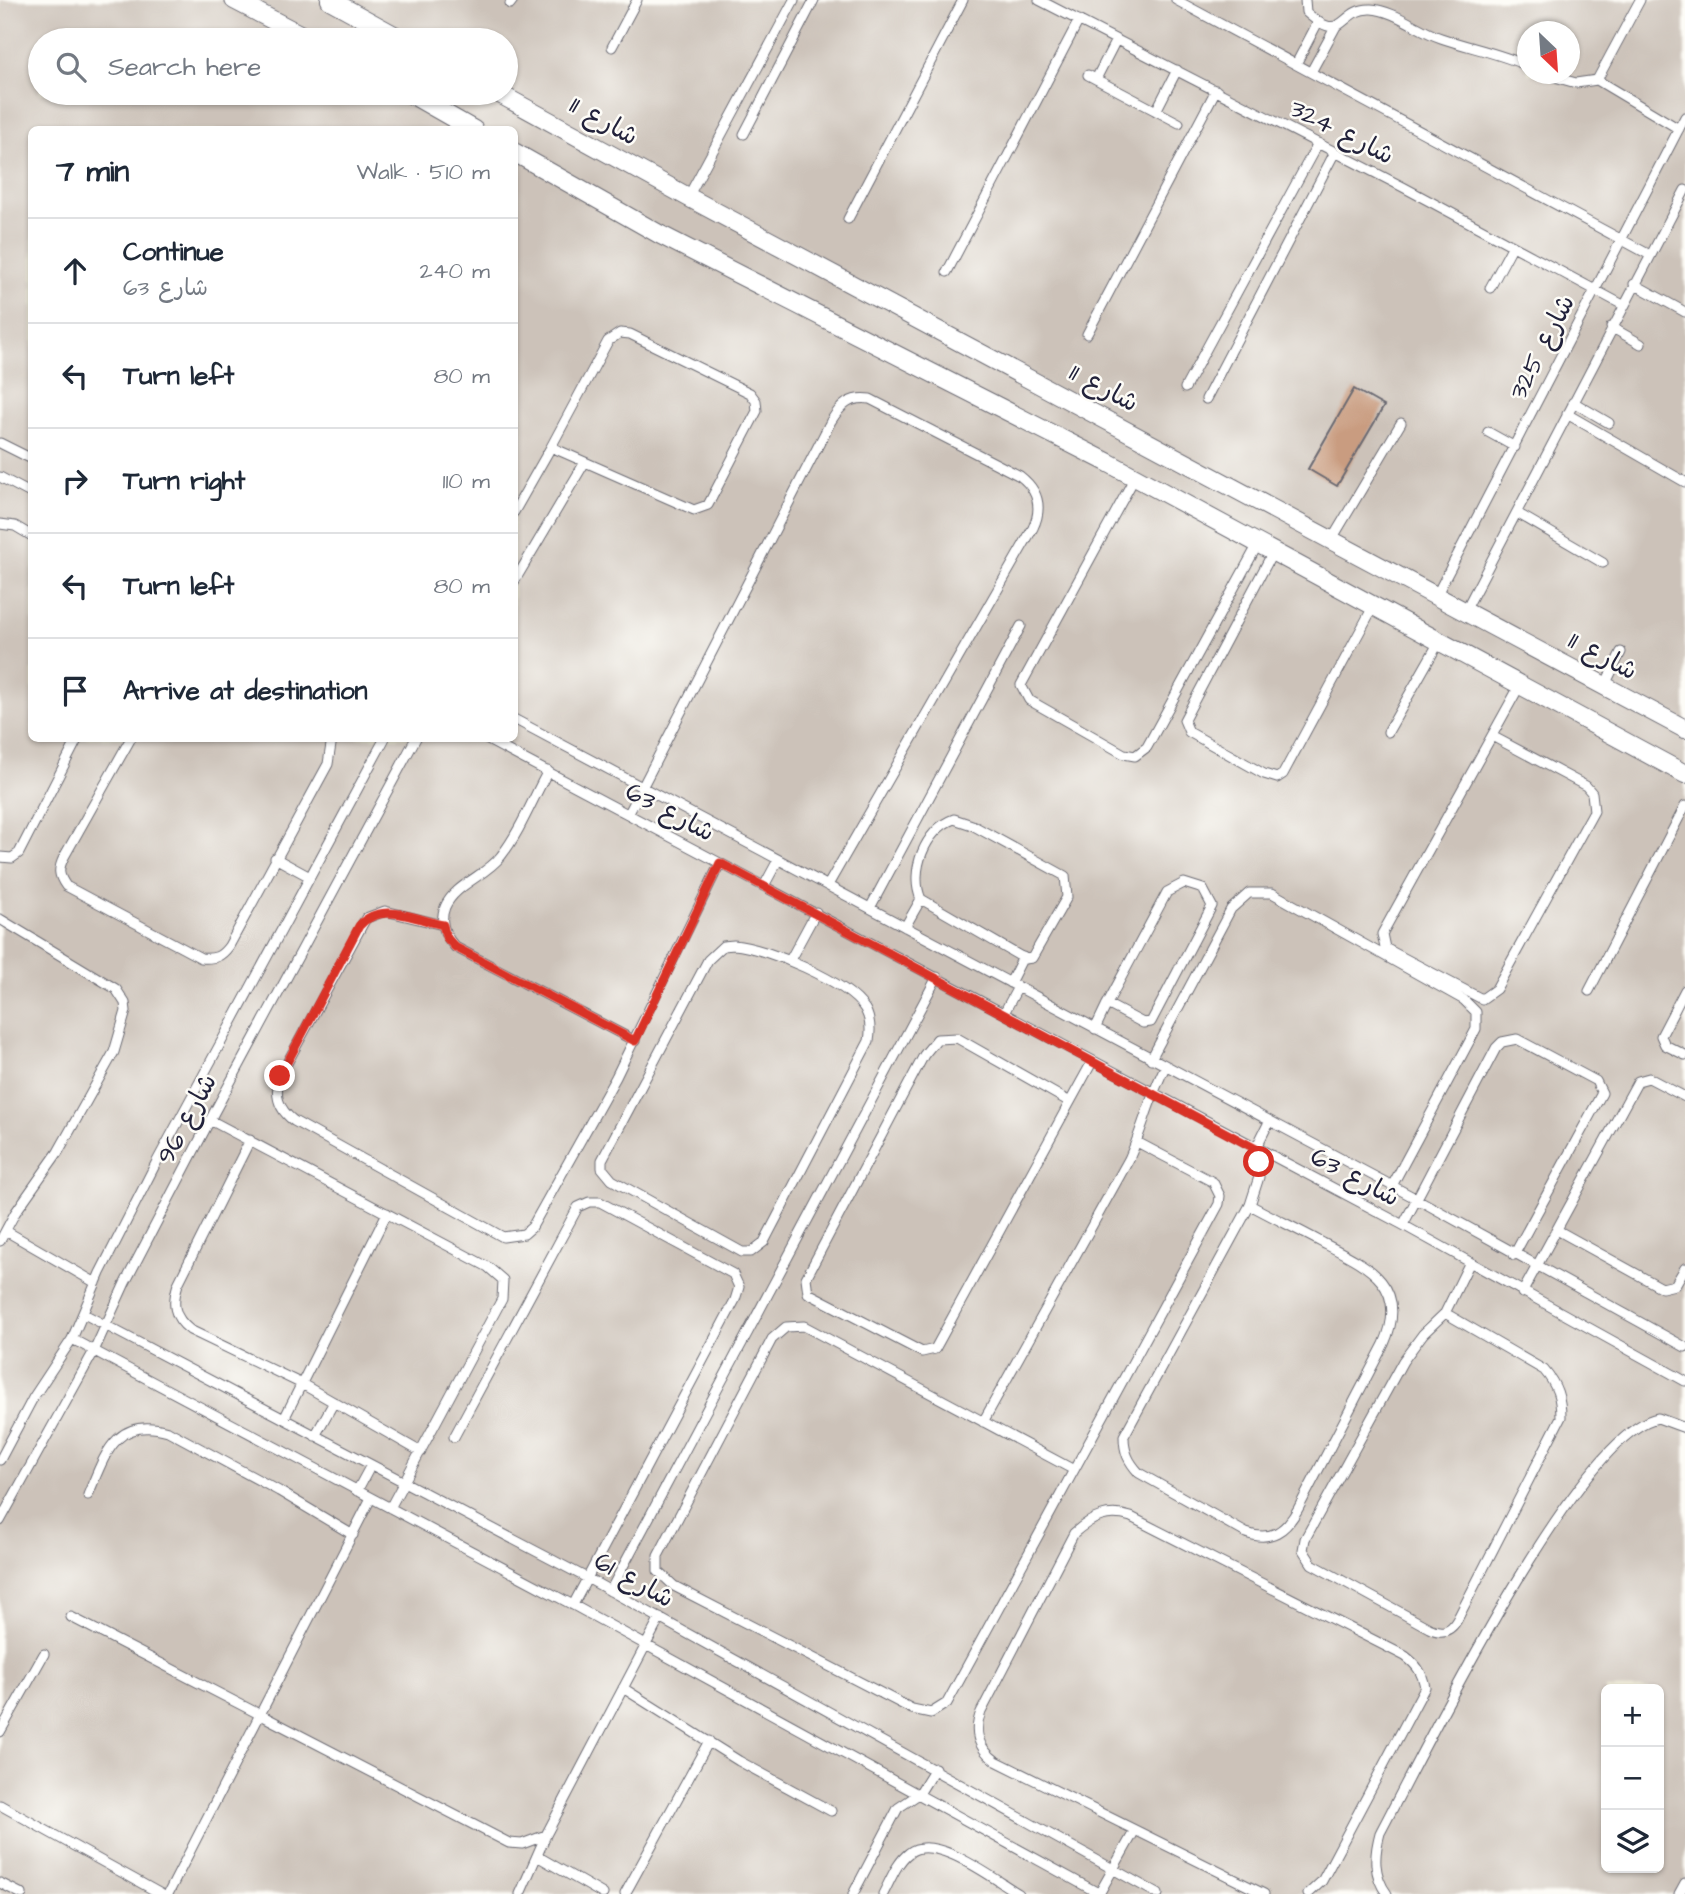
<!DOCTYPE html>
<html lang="en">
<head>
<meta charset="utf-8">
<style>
	:root { --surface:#fff; --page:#f6f6f7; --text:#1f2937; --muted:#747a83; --line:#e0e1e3 }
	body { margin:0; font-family:"Architects Daughter","Playpen Sans Arabic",sans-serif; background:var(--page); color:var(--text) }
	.controls { position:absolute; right:21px; bottom:21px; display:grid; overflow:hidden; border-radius:10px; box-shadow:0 2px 5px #0004 }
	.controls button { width:63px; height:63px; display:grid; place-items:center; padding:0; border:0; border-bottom:2px solid var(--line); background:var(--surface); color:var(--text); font:35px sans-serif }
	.compass { position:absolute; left:1517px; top:21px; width:63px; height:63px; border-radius:50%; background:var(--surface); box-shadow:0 2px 5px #0004; rotate:155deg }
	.stop { position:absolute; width:21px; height:21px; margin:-16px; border:5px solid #d93025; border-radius:50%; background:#fff }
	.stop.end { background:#d93025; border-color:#fff; box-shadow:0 2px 7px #0008 }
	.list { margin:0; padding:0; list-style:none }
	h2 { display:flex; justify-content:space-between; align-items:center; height:91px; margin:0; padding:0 28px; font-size:30px }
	h2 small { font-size:23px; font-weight:400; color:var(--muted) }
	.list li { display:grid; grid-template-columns:46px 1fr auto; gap:21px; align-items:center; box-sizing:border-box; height:105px; padding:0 28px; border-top:2px solid var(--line) }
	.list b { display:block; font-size:26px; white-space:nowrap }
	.list p { margin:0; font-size:23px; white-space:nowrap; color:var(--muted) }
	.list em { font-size:23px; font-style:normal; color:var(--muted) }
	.icon { flex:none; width:38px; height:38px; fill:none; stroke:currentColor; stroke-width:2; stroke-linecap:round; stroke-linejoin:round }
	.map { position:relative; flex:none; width:1685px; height:1894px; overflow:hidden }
	.search { position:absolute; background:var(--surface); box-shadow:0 2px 5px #0004; left:28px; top:28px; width:490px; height:77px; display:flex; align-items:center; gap:18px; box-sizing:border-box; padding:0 24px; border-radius:38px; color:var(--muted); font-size:26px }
	.panel { position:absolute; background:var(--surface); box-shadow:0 2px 5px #0004; left:28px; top:126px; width:490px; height:616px; border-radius:10px }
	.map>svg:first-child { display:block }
</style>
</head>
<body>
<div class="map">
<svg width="1685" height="1894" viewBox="0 0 1685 1894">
	<rect width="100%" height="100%" fill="#fdfcf7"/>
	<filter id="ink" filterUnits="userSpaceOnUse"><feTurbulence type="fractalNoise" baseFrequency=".0143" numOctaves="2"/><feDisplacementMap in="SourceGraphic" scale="14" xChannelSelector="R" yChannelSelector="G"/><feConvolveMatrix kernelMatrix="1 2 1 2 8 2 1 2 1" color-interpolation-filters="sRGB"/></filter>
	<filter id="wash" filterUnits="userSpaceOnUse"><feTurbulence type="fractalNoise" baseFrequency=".00686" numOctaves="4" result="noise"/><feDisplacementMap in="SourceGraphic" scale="28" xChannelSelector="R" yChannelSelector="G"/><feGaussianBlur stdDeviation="1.57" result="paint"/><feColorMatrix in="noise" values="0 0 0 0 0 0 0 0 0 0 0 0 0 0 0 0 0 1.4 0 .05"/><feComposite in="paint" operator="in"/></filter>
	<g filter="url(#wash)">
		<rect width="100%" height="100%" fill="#f0ecd6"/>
		<path fill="#ccc2b9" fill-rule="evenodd" d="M0 0H1685V1894H0ZM1528 32H1570V74H1528ZM40 40H506V93H40ZM32 130H514V738H32ZM1606 1689H1659V1868H1606Z"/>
		<g id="blocks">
			<path fill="#c99c80" d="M1354 389 1384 406 1337 486 1308 469Z"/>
		</g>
	</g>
	<g filter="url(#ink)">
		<use href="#blocks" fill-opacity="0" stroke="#6a6971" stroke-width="2"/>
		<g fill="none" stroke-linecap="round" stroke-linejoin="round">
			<defs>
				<path id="lane" d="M1039 0 1403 187 1623 305
					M1176 0 1650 255
					M1305 0 1306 12C1345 47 1339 8 1371 9 1394 10 1419 31 1441 38 1470 48 1499 53 1528 66
					M510 4 513 0
					M612 47 637 0
					M1296 64 1318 22
					M1311 72 1335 28
					M1544 74 1576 83 1597 80 1679 129
					M1088 75 1179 123
					M1096 79 1116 40
					M1597 80 1640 0
					M1156 111 1177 70
					M744 134 814 0
					M688 197 794 0
					M848 219 963 0
					M947 272 1079 20
					M1634 284 1685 312
					M1490 288 1512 247
					M1611 327 1641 344
					M620 333 630 334 750 393 756 401 757 411 708 505 694 510 551 447 608 341Z
					M1087 334 1216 90
					M1185 388 1318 143
					M1206 399 1335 152
					M1573 402 1609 423
					M1567 414 1685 482
					M1488 432 1515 447
					M0 443 32 459
					M0 477 32 494
					M1135 477 1021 685 1029 700 1124 754 1135 756 1147 747 1258 544
					M514 512 551 447
					M1517 513 1603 563
					M0 524 15 526 32 536
					M1332 539 1401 423
					M1273 552 1184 720 1189 732 1264 774 1277 778 1283 774 1373 607
					M514 582 585 462
					M1436 596 1685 117
					M1465 611 1685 190
					M1604 687 1621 652
					M514 719 1417 1199 1685 1347
					M1388 732 1439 642
					M1492 736 1586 786 1592 793 1594 811 1496 989 1482 999 1385 948 1382 934 1520 685
					M131 738 64 857C58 869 58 875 66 886L201 958C215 959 221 957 229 946L328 764 332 738
					M484 738 1403 1225 1685 1381
					M548 771C533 798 520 832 501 856 486 876 455 884 445 907 439 922 445 936 455 947L635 1041
					M629 813 831 421C841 405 850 396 870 399L1020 476C1038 490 1043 507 1033 528L828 885
					M954 819 972 825 1065 876 1067 897 1032 958 1025 959 921 899C909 872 925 829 954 819Z
					M0 857 12 858 19 853 78 738
					M275 858 310 877
					M764 886 778 860
					M870 908 1021 626
					M0 919 116 989 125 1003 126 1011 114 1052 58 1152 15 1213 0 1241
					M443 925 385 911 366 918 280 1076C274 1095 278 1109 294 1121L503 1237 524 1234 532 1227 616 1077 720 863
					M905 927 921 899
					M734 945C767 948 847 981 865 1009 871 1020 871 1030 869 1041L764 1242 751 1252H742L612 1180 602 1168V1160L708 960 723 946Z
					M790 960 816 912
					M1010 983 1023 957
					M1685 990 1661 1036 1665 1045 1685 1055
					M1589 991 1685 806
					M1004 1013 1018 987
					M1095 1029 1107 1004 1143 1023 1151 1022 1212 906 1203 889 1184 883 1167 892 1107 1004
					M1151 1059 1231 909 1249 893H1272L1464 1000 1476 1012V1029L1392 1186
					M1070 1102 935 1349 922 1352 808 1293 806 1278 924 1055 937 1039 957 1038 1070 1102 1092 1062
					M210 1120 488 1267 503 1280 502 1299 390 1508
					M250 1140 178 1284C172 1303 173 1317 190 1330L302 1384 421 1452
					M1250 1205C1274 1218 1299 1230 1323 1243 1368 1266 1410 1285 1384 1344L1298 1509C1286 1531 1271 1542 1246 1533L1139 1473C1128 1461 1124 1452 1124 1436L1250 1205 1259 1177 1256 1148 1269 1122
					M1403 1225 1496 1048 1502 1042 1517 1039 1596 1081 1602 1093 1514 1255
					M1557 1230 1662 1288 1675 1285 1685 1268
					M6 1231 96 1283
					M1522 1293 1638 1081 1649 1078 1685 1097
					M1445 1313 1544 1370C1557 1385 1561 1398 1561 1417L1457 1620C1450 1632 1441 1634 1429 1628L1312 1564 1303 1550 1305 1539 1403 1361 1423 1334Z
					M1445 1313 1469 1264
					M84 1314 587 1578 1158 1894
					M72 1339 573 1605 1100 1894
					M284 1419 387 1213
					M983 1422 1129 1159C1143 1128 1150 1096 1165 1067
					M315 1436 334 1402
					M454 1437 578 1207 589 1202H600L733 1274 739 1287 735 1300 573 1605
					M0 1460 33 1398 72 1339 100 1273 156 1163 385 738
					M1074 1470 947 1703 931 1713 912 1709 674 1586 658 1571V1556L772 1339 786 1327 804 1326 1074 1470 1219 1204 1220 1196 1213 1182 1137 1142
					M357 1491 371 1465
					M88 1495C105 1455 115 1416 168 1431L279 1491 353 1535
					M0 1521 94 1351 125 1283 210 1120 416 738
					M610 1591 937 977
					M71 1617 509 1843 522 1844 546 1835
					M623 1688 739 1761 831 1811
					M0 1732 44 1654
					M0 1805 161 1894
					M537 1856 603 1894
					M0 1883 22 1894
					M168 1894 371 1498
					M520 1894 546 1835 660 1618
					M625 1894 709 1741
					M853 1894 898 1808 919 1794 935 1768
					M883 1894C890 1881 897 1862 909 1853 934 1832 995 1880 1019 1894
					M1099 1894 1135 1830
					M1264 1894 996 1761C978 1748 973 1732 981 1712L1074 1533C1092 1517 1108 1510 1131 1517L1405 1656C1417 1665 1422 1672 1425 1687L1322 1881 1308 1894
					M1387 1894C1373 1875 1374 1855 1380 1833 1422 1754 1578 1433 1658 1418L1685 1428
					M1679 1894 1685 1883"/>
				<path id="street" d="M234 0 311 40
					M330 0 403 40
					M409 93 474 130
					M498 93 688 197 1685 729
					M514 152 659 234 1109 463 1685 774"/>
			</defs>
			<use href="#lane" stroke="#6a6971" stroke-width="11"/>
			<use href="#street" stroke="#6a6971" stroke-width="20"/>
			<use href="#lane" stroke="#fff" stroke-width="9"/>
			<use href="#street" stroke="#fff" stroke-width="18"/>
		</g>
	</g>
	<g fill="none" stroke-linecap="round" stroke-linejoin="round" filter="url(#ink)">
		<path stroke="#d93025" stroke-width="9" d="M280 1076 359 926C381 901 415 919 443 925L446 937 455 947 635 1041 720 863 1256 1149 1259 1162"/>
	</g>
	<g text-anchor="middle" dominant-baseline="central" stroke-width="5" stroke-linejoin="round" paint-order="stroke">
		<g font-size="26" fill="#22223b" stroke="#fdfcf7">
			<text transform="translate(604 121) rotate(29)">شارع 11</text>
			<text transform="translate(1342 132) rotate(27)">شارع 324</text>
			<text transform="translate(1542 347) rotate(-63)">شارع 325</text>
			<text transform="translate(1104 388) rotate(28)">شارع 11</text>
			<text transform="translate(1603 656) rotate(28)">شارع 11</text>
			<text transform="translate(670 812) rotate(28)">شارع 63</text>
			<text transform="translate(187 1119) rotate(-62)">شارع 96</text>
			<text transform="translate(1355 1177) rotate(28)">شارع 63</text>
			<text transform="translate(634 1580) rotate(29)">شارع 61</text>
		</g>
	</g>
</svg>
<div class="controls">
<button>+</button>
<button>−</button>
<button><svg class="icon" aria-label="layers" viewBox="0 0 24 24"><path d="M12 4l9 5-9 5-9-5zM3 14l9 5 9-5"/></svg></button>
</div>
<svg class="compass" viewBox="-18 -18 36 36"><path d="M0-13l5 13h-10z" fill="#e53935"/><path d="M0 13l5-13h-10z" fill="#747a83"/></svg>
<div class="stop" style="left:1259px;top:1162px"></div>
<div class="stop end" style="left:280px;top:1076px"></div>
<div class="search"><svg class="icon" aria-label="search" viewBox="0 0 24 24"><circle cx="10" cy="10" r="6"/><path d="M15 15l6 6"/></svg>Search here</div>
<section class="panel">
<h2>7 min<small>Walk · 510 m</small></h2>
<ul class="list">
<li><svg class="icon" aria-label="ahead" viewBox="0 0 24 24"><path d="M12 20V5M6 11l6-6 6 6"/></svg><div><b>Continue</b><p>شارع 63</p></div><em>240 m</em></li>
<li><svg class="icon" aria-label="left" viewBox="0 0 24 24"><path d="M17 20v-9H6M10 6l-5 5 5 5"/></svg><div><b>Turn left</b></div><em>80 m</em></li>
<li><svg class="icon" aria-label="right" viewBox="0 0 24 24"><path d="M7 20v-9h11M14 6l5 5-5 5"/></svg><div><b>Turn right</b></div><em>110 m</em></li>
<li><svg class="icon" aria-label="left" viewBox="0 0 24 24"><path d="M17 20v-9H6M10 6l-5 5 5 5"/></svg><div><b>Turn left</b></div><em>80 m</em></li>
<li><svg class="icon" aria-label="arrive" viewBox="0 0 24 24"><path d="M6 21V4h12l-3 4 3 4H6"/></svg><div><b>Arrive at destination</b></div></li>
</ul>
</section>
</div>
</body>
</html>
